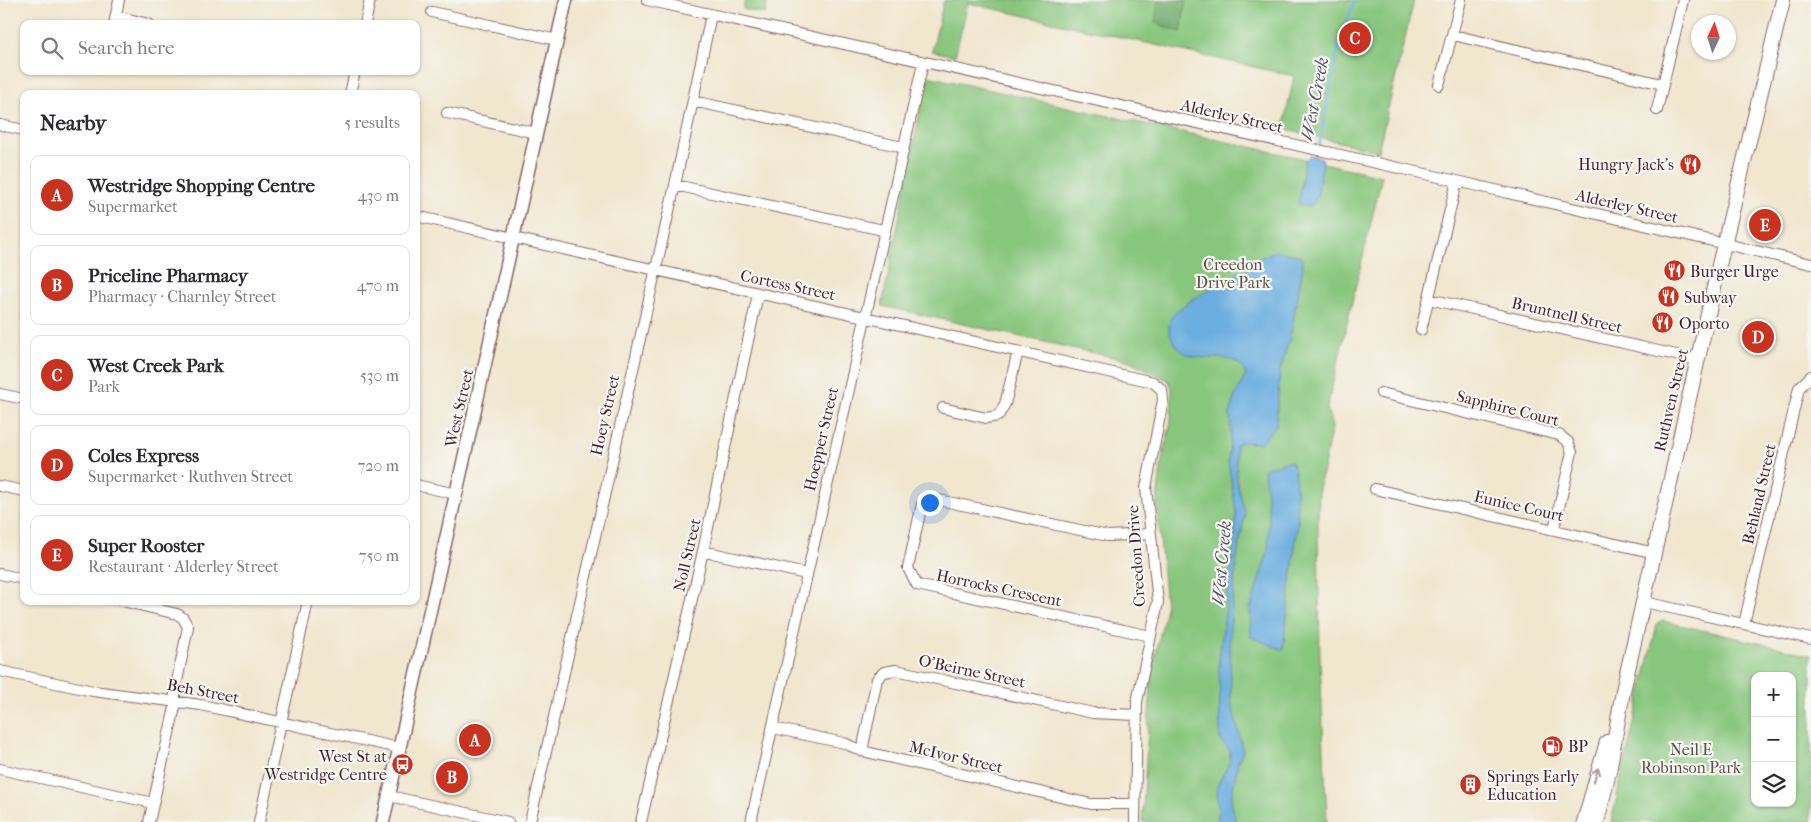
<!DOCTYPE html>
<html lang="en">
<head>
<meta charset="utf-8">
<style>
	:root { --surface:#fff; --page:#f2f2f3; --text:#2b2b33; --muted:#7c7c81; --line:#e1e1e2; --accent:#c8321e }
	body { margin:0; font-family:"IM FELL French Canon",serif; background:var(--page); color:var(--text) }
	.controls { position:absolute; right:15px; bottom:15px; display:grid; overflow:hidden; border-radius:10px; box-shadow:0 1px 4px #0004 }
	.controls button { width:45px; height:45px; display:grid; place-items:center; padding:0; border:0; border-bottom:1px solid var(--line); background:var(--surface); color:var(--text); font:25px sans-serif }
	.compass { position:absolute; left:1691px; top:15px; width:45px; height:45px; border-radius:50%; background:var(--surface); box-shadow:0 1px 4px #0004; rotate:4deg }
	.you { position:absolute; left:929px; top:502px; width:18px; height:18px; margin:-12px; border:4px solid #fff; border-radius:50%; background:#1a73e8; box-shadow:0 0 0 8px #1a73e833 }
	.badge { display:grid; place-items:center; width:32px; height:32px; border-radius:50%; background:var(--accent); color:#fff; font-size:16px; font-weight:700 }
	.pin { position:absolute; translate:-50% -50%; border:2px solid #fff; box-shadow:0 1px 5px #0006 }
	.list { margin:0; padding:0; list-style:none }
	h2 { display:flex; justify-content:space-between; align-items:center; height:65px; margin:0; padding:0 20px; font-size:21px }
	h2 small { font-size:16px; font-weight:400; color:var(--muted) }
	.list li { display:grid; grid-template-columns:32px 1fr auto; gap:15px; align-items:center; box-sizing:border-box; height:80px; margin:0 10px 10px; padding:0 10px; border:1px solid var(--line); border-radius:10px }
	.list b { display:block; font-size:19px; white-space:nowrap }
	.list p { margin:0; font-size:16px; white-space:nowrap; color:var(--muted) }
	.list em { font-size:16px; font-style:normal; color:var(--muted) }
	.icon { flex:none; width:28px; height:28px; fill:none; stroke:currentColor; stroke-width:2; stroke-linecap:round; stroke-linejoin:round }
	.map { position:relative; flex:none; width:1811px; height:822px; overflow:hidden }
	.search { position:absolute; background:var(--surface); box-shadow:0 1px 4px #0004; left:20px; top:20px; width:400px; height:55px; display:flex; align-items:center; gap:12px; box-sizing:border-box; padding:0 18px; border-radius:10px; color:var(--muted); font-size:19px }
	.panel { position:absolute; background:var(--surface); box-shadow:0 1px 4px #0004; left:20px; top:90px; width:400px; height:515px; border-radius:10px }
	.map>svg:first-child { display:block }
</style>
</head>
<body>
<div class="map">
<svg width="1811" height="822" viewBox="0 0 1811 822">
	<rect width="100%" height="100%" fill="#f6f6f2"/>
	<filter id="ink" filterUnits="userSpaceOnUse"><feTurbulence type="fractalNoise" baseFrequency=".02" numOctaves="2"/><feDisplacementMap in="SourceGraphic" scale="10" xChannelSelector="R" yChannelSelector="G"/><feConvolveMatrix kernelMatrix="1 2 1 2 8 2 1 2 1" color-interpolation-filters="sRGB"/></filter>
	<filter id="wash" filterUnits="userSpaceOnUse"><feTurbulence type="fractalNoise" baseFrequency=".0096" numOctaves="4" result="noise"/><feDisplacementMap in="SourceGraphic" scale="20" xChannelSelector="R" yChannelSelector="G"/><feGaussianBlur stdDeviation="1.12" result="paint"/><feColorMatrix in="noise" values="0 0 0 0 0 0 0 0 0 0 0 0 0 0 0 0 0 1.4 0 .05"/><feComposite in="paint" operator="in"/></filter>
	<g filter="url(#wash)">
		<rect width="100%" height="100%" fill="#f1e6ce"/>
		<path fill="#88c67e" stroke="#697254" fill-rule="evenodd" d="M745 0H768L765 14 743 9Z
			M944 0H1414L1378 151 1283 129 1294 76 968 3 955 56 932 51Z
			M927 76 1382 176 1327 408 1332 427 1319 489 1318 527 1320 659 1327 822H1142L1152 670 1166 608 1157 503 1161 465 1171 421 1172 389 1169 381 1130 361 882 306Z
			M1663 621 1811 655V822H1611L1657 624ZM1755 676H1792V803H1755Z"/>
		<path fill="#6eab6d" stroke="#5c654c" d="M1158 0H1186L1181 32 1155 23Z"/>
		<path fill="#6baddf" stroke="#5a6685" d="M1311 155 1322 158 1323 162 1317 198 1310 207 1298 204 1305 160Z
			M1275 251 1301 256 1303 267 1290 337 1280 370 1276 425 1261 443 1241 442 1236 445 1237 483 1245 513 1237 558 1230 629 1231 701 1243 751 1238 762 1231 800 1236 822H1218L1217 786 1230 761V751L1220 739 1219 659 1235 535 1236 512 1228 461 1231 435 1230 414 1234 398 1246 375C1234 339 1184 380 1169 331 1169 329 1169 323 1170 320 1175 305 1233 277 1249 267L1256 260Z
			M1291 461 1295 471 1298 521 1283 650 1251 637 1250 609 1268 551 1269 516 1264 468Z"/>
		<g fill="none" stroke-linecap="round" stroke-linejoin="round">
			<path stroke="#6baddf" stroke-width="2.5" d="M1319 146 1339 43 1355 0"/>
		</g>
	</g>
	<g filter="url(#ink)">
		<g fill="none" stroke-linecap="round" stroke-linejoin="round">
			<defs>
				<path id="minor" d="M647 0 1457 181 1811 264
					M432 12 557 40
					M116 16 149 24
					M114 24 119 0
					M365 24 370 0
					M1453 35 1662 84
					M1439 85 1461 0
					M350 94 355 71
					M693 101 903 147
					M1657 110 1683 0
					M447 113 536 133
					M0 125 24 130
					M675 185 883 230
					M416 216 1153 382 1162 390 1163 400 1146 488 1158 602 1137 702 1135 822
					M1429 299 1698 360
					M1421 330 1457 181
					M1381 393 1559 435 1568 442 1572 452 1554 529
					M0 394 24 399
					M943 408 986 418 998 416 1005 404 1018 351
					M416 485 456 494
					M0 486 24 491
					M1375 489 1655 553
					M1150 534 1108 536 934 499 922 504 908 568 917 585 1151 636
					M703 551 806 574
					M0 574 24 579
					M122 601 177 614 183 618 188 627 175 691V707L149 822
					M1644 602 1811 639
					M1744 624 1799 388 1811 376
					M0 671 93 691 201 705 399 748
					M773 728 844 743 862 751 1091 804H1135
					M862 751 877 679 884 672 896 670 1093 713 1136 715
					M0 769 153 803
					M389 796 508 822
					M259 822 308 601
					M530 822 675 185 711 15
					M641 822 703 551 758 294
					M751 822 923 63"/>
				<path id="major" d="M383 822 566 0"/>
				<path id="highway" d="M1584 822 1607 742
					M1597 822 1609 772 1623 691 1720 261 1783 0"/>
			</defs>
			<use href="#minor" stroke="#846564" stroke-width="12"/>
			<use href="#major" stroke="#846564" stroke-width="15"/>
			<use href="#highway" stroke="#846564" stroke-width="16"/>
			<use href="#minor" stroke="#fff" stroke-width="10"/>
			<use href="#major" stroke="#fff" stroke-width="12"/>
			<use href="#highway" stroke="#fff" stroke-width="14"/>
		</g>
		<defs><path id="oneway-shaft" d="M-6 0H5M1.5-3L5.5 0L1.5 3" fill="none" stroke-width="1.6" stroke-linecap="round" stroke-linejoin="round" transform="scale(1.25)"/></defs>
		<use stroke="#ae9aa0" href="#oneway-shaft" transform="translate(1596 775) rotate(-73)"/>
	</g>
	<defs>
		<symbol id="restaurant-disc" viewBox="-11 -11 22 22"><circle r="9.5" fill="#c8321e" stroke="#f6f6f2"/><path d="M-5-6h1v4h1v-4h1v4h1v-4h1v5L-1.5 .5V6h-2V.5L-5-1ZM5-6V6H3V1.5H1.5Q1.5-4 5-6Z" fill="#fff"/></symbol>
		<symbol id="fuel-disc" viewBox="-11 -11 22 22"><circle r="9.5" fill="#c8321e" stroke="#f6f6f2"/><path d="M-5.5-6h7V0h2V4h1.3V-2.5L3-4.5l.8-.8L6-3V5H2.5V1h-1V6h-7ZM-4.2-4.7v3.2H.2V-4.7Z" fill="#fff"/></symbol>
		<symbol id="bus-disc" viewBox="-11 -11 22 22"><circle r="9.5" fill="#c8321e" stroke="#f6f6f2"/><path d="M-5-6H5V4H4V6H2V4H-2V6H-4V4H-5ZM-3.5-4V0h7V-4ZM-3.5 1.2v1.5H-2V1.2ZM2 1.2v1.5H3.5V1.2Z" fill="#fff"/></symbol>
		<symbol id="building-disc" viewBox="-11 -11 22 22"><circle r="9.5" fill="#c8321e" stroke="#f6f6f2"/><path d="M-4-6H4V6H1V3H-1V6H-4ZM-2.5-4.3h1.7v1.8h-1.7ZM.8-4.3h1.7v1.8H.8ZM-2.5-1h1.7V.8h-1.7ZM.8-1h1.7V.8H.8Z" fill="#fff"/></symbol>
	</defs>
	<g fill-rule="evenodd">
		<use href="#restaurant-disc" x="1678" y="152" width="25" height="25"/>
		<use href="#restaurant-disc" x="1662" y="258" width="25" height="25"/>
		<use href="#restaurant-disc" x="1656" y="284" width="25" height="25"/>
		<use href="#restaurant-disc" x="1650" y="310" width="25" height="25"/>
		<use href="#fuel-disc" x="1540" y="734" width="25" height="25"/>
		<use href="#bus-disc" x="390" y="752" width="25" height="25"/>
		<use href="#building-disc" x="1458" y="772" width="25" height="25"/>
	</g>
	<g text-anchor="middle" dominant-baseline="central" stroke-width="4.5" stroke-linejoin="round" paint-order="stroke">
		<g font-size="16" fill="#4a1f2b" stroke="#f6f6f2">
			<text transform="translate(1232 116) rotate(13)">Alderley Street</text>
			<text transform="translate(1627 206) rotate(13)">Alderley Street</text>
			<text transform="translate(788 285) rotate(12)">Cortess Street</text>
			<text transform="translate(1567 315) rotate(13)">Bruntnell Street</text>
			<text transform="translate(1671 400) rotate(-77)">Ruthven Street</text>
			<text transform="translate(459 408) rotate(-77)">West Street</text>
			<text transform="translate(1508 408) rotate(14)">Sapphire Court</text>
			<text transform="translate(605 415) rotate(-77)">Hoey Street</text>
			<text transform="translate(821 439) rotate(-77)">Hoepper Street</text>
			<text transform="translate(1759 494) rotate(-77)">Behland Street</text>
			<text transform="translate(1519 506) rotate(13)">Eunice Court</text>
			<text transform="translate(687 555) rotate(-77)">Noll Street</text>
			<text transform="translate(1136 556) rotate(-94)">Creedon Drive</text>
			<text transform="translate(999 588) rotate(12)">Horrocks Crescent</text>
			<text transform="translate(972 671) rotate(12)">O'Beirne Street</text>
			<text transform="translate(203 691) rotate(11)">Beh Street</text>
			<text transform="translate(956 757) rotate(13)">McIvor Street</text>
		</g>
		<g font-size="16" fill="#4a1f2b" stroke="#f6f6f2" text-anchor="start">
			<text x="1674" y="164" text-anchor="end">Hungry Jack's</text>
			<text x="1690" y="271">Burger Urge</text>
			<text x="1684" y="297">Subway</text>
			<text x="1679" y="323">Oporto</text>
			<text x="1568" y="746">BP</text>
			<text x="387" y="756" text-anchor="end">West St at<tspan x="387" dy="18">Westridge Centre</tspan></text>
			<text x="1487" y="776">Springs Early<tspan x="1487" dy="18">Education</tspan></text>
		</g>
		<g font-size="16" fill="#5d5144" stroke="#f6f6f2">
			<text x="1233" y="264">Creedon<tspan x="1233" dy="18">Drive Park</tspan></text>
			<text x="1691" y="749">Neil E<tspan x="1691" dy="18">Robinson Park</tspan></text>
		</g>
		<g font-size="18" font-style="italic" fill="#56516a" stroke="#f6f6f2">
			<text transform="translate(1315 99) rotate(-79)">West Creek</text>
			<text transform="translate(1222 563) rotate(-85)">West Creek</text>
		</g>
	</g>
</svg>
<div class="controls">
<button>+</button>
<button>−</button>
<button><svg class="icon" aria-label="layers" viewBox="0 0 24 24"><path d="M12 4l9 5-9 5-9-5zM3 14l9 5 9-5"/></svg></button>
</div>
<svg class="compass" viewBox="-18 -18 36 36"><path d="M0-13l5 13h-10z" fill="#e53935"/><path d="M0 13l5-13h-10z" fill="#7c7c81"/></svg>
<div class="you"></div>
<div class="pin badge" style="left:475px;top:740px">A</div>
<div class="pin badge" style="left:452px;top:777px">B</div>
<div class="pin badge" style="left:1355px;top:38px">C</div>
<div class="pin badge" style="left:1758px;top:337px">D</div>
<div class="pin badge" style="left:1765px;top:225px">E</div>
<div class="search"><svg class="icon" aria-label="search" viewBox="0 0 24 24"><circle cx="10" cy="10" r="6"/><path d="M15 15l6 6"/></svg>Search here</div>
<section class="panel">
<h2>Nearby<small>5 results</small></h2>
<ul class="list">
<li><span class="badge">A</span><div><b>Westridge Shopping Centre</b><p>Supermarket</p></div><em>430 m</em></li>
<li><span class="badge">B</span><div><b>Priceline Pharmacy</b><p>Pharmacy · Charnley Street</p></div><em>470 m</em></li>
<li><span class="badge">C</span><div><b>West Creek Park</b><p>Park</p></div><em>530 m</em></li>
<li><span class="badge">D</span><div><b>Coles Express</b><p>Supermarket · Ruthven Street</p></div><em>720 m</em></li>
<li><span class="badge">E</span><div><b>Super Rooster</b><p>Restaurant · Alderley Street</p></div><em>750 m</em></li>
</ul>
</section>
</div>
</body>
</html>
